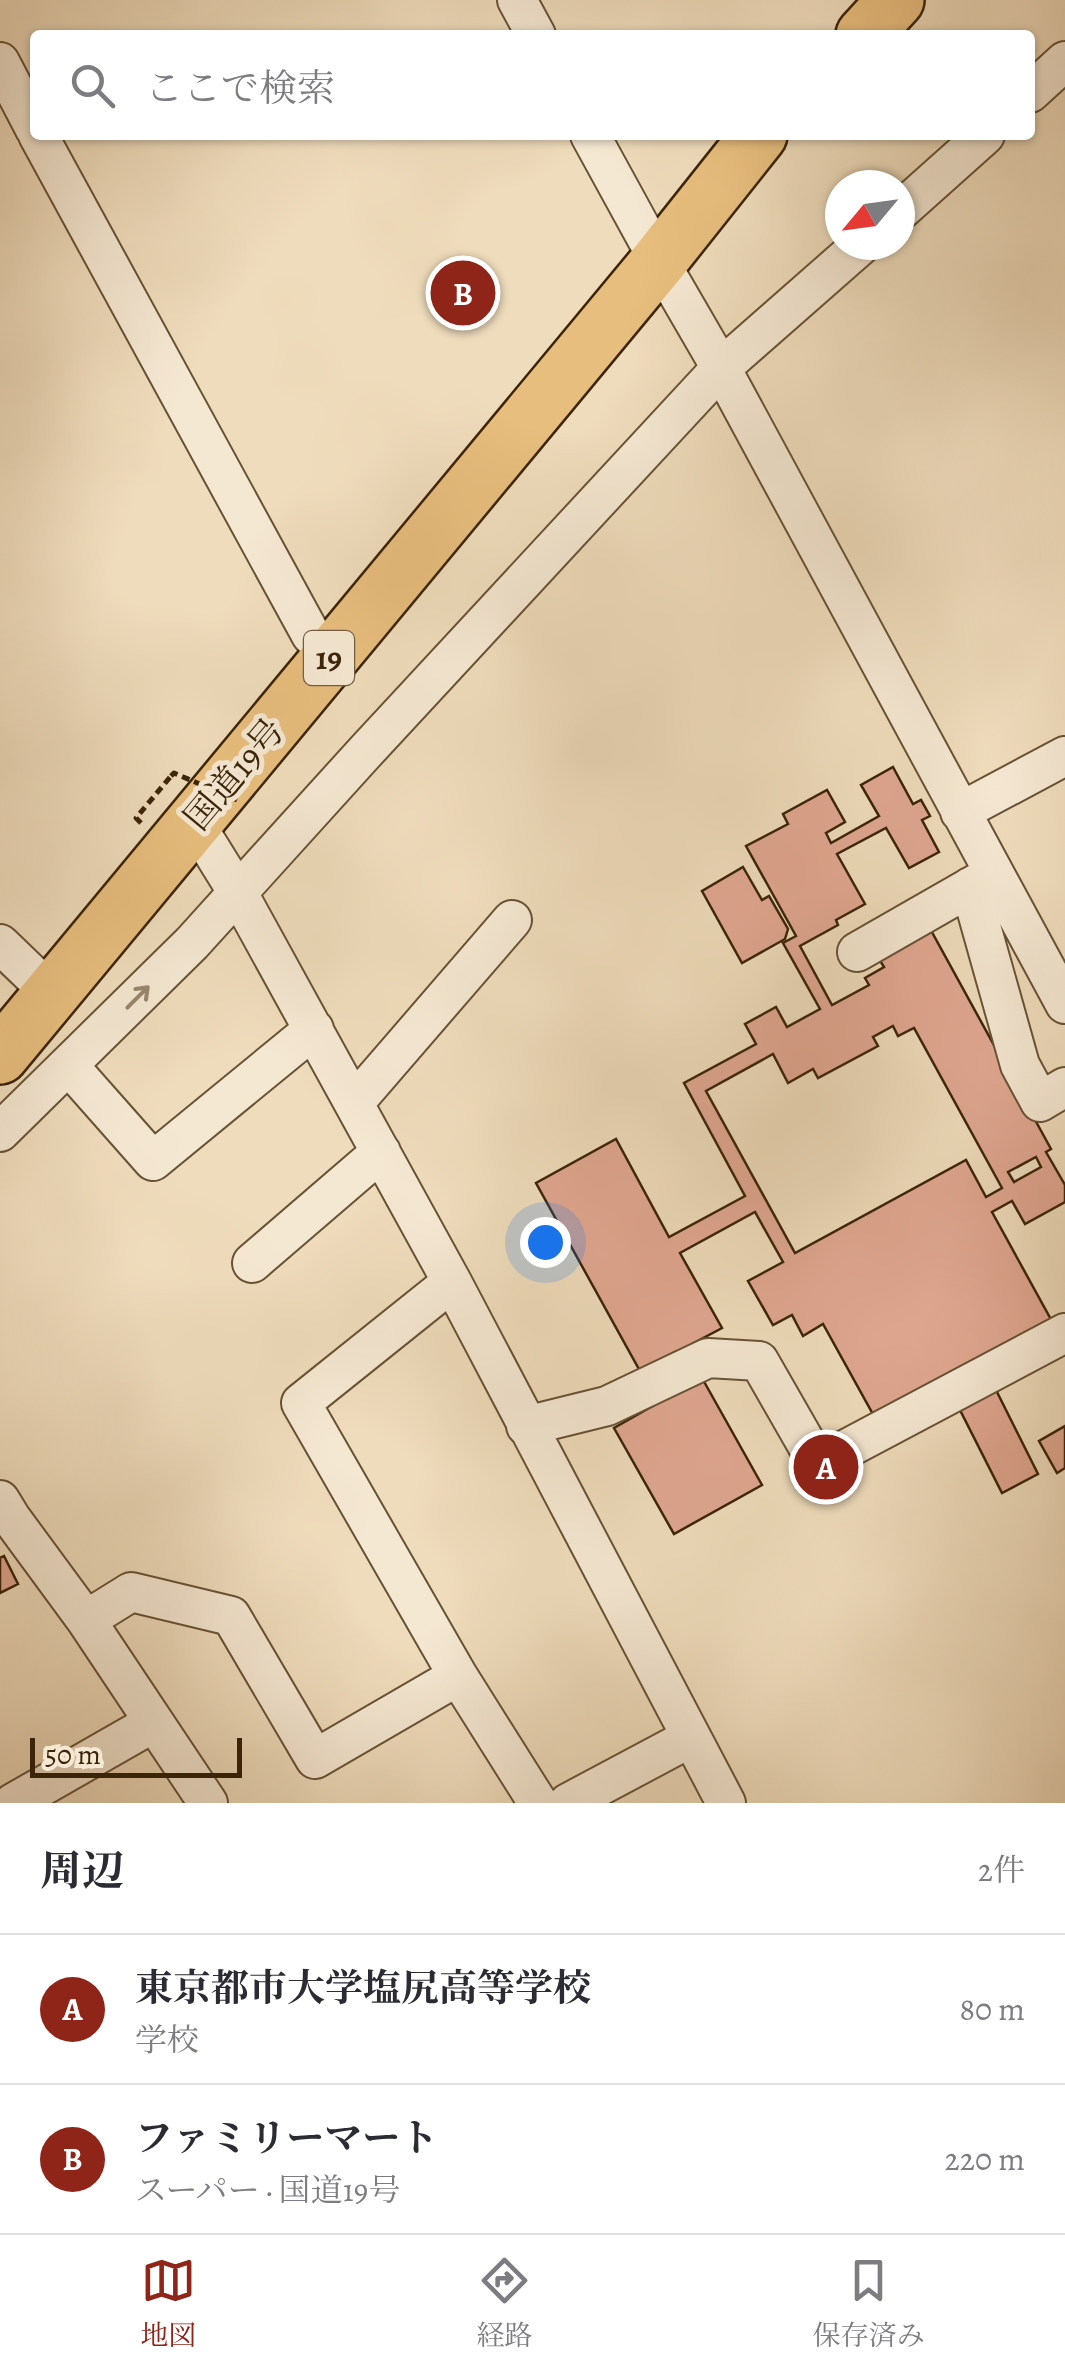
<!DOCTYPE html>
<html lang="ja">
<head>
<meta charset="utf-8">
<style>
	:root { --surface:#fff; --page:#f2f2f3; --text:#2b2b33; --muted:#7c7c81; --line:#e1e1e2; --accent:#8f2418 }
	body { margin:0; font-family:Alegreya,"Noto Serif JP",serif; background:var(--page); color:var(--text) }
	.compass { position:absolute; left:825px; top:170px; width:90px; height:90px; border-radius:50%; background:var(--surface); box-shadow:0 2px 8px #0004; rotate:241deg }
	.scale { position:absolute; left:30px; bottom:25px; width:212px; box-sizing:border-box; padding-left:10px; border:5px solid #3b2408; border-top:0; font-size:28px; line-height:35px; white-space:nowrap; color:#3b2408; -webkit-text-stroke:8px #f5e8d3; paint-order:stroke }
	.you { position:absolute; left:545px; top:1242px; width:35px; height:35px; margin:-25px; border:8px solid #fff; border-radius:50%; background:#1a73e8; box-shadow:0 0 0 15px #1a73e833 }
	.badge { display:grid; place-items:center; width:65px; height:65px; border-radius:50%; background:var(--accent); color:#fff; font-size:32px; font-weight:700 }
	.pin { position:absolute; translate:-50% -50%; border:5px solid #fff; box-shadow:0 2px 10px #0006 }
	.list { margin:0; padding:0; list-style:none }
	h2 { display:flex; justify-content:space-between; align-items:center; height:130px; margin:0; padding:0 40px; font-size:42px }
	h2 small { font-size:32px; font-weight:400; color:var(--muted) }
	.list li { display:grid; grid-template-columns:65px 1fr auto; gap:30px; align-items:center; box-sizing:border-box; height:150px; padding:0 40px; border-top:2px solid var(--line) }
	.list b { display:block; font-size:38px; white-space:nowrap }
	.list p { margin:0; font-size:32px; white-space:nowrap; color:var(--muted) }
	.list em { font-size:32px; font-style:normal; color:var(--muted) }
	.icon { flex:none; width:55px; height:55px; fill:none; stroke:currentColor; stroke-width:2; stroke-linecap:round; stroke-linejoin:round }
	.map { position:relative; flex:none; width:1065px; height:1803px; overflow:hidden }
	.search { position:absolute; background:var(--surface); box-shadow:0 2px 8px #0004; left:30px; right:30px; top:30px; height:110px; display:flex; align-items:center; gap:25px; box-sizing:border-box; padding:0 35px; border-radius:10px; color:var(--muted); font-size:38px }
	.sheet { height:430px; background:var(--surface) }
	nav { display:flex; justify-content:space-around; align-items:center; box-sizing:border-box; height:140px; border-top:2px solid var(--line); background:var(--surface); font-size:28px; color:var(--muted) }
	nav a { display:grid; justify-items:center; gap:5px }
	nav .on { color:var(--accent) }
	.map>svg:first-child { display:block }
</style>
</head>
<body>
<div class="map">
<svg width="1065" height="1803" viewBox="0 0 1065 1803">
	<rect width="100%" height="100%" fill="#efdcbc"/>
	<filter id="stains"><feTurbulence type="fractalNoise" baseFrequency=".002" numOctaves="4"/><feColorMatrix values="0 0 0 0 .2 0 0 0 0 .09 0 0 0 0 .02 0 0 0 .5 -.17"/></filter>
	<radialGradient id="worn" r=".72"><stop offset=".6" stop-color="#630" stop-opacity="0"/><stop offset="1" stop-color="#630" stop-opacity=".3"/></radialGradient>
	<path fill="#e0a791" stroke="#3b2408" stroke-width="2.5" fill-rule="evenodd" d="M893 767 913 804 921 800 930 816 922 820 939 852 909 868 886 828 837 854 865 904 836 920 838 925 800 946 832 1005 869 985 865 978 884 967 876 954 928 925 1051 1149 1046 1152 1065 1185V1202L1025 1224 1012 1201 992 1212 1054 1325 874 1416 823 1324 803 1336 792 1315 773 1325 748 1281 783 1262 755 1212 680 1253 722 1328 692 1344 695 1349 678 1358 675 1352 640 1371 536 1183 616 1139 669 1237 745 1196 684 1083 756 1044 745 1024 776 1007 787 1027 820 1009 783 943 796 936 746 846 788 824 783 814 827 790 845 822 826 833 831 843 879 816 861 785ZM893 1026 898 1036 914 1028 1002 1188 986 1197 966 1160 795 1253 706 1091 773 1054 788 1083 813 1069 818 1078 878 1046 873 1037ZM1036 1157 1041 1167 1014 1182 1008 1172Z
		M743 867 762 900 769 896 788 929 785 939 742 963 702 891Z
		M702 1378 762 1485 674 1534 614 1428Z
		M996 1390 1038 1474 1002 1493 959 1408Z
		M1065 1426V1468L1057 1473 1039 1441Z
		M4 1556 18 1584 0 1593V1558Z"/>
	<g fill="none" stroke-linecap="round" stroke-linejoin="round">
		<defs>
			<path id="minor" d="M517 0 536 35
				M0 62 35 129
				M1030 93 1065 61
				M38 135 311 635 331 656
				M590 135 659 261 721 368 1065 1004
				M900 211 985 135
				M960 812 1065 756
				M194 822 238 893 452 1282 726 1803
				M970 887 1020 1065 1040 1102 1065 1087
				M0 944 52 994
				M857 952 988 877
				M69 1066 153 1161 314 1029
				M354 1103 512 920
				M0 1132 192 943 366 751 721 368 861 245
				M252 1263 381 1152
				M452 1282 301 1403 458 1676 538 1803
				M526 1426 607 1406 708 1358 759 1361 818 1464 1065 1333
				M0 1500 11 1518 86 1620 208 1803
				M86 1620 131 1592 231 1616 315 1759 458 1676
				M13 1803 153 1723
				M568 1803 690 1738"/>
			<path id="highway" d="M864 35 896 0
				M0 1056 659 261 759 135"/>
		</defs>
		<use href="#minor" stroke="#685235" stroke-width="42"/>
		<use href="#highway" stroke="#3b2408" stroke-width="60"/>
		<path stroke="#3b2408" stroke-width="5" stroke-dasharray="8 5" stroke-linecap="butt" d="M141 823 136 818 171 776"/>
		<use href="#minor" stroke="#f5e8d3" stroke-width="38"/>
		<use href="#highway" stroke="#e8be7e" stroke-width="55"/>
		<path stroke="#3b2408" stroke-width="5" stroke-dasharray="8 5" stroke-linecap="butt" d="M171 776 174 773 237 800"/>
	</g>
	<defs><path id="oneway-shaft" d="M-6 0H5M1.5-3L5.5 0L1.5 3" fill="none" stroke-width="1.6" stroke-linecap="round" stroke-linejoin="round" transform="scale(2.5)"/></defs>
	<use stroke="#98866e" href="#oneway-shaft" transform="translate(138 997) rotate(-45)"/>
	<g text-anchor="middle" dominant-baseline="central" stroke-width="10" stroke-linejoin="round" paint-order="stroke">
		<rect fill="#f5e8d3" stroke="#735f45" stroke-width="2.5" x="304" y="631" width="50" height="54" rx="8"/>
		<g font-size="32" font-weight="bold" fill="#3b2408">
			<text x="329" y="658">19</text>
		</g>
		<g font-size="35" fill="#3b2408" stroke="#f5e8d3">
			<text transform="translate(234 774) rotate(-50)">国道19号</text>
		</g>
	</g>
	<rect width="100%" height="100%" filter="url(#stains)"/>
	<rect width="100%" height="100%" fill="url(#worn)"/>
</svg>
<svg class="compass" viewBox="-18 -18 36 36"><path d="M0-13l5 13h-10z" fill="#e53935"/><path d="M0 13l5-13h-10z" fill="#7c7c81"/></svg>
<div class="scale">50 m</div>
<div class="you"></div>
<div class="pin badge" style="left:826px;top:1467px">A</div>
<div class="pin badge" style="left:463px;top:293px">B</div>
<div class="search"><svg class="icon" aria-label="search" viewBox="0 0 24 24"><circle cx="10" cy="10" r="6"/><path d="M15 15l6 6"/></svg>ここで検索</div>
</div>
<section class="sheet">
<h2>周辺<small>2件</small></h2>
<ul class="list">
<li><span class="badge">A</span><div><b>東京都市大学塩尻高等学校</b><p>学校</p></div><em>80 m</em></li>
<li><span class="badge">B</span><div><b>ファミリーマート</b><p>スーパー · 国道19号</p></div><em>220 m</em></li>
</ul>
</section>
<nav>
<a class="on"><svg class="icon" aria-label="map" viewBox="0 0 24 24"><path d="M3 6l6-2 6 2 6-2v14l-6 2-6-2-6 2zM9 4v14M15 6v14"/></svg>地図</a>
<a><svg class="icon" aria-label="directions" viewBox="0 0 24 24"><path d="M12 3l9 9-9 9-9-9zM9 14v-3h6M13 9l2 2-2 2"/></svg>経路</a>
<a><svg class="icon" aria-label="saved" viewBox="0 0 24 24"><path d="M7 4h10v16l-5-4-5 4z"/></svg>保存済み</a>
</nav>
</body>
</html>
